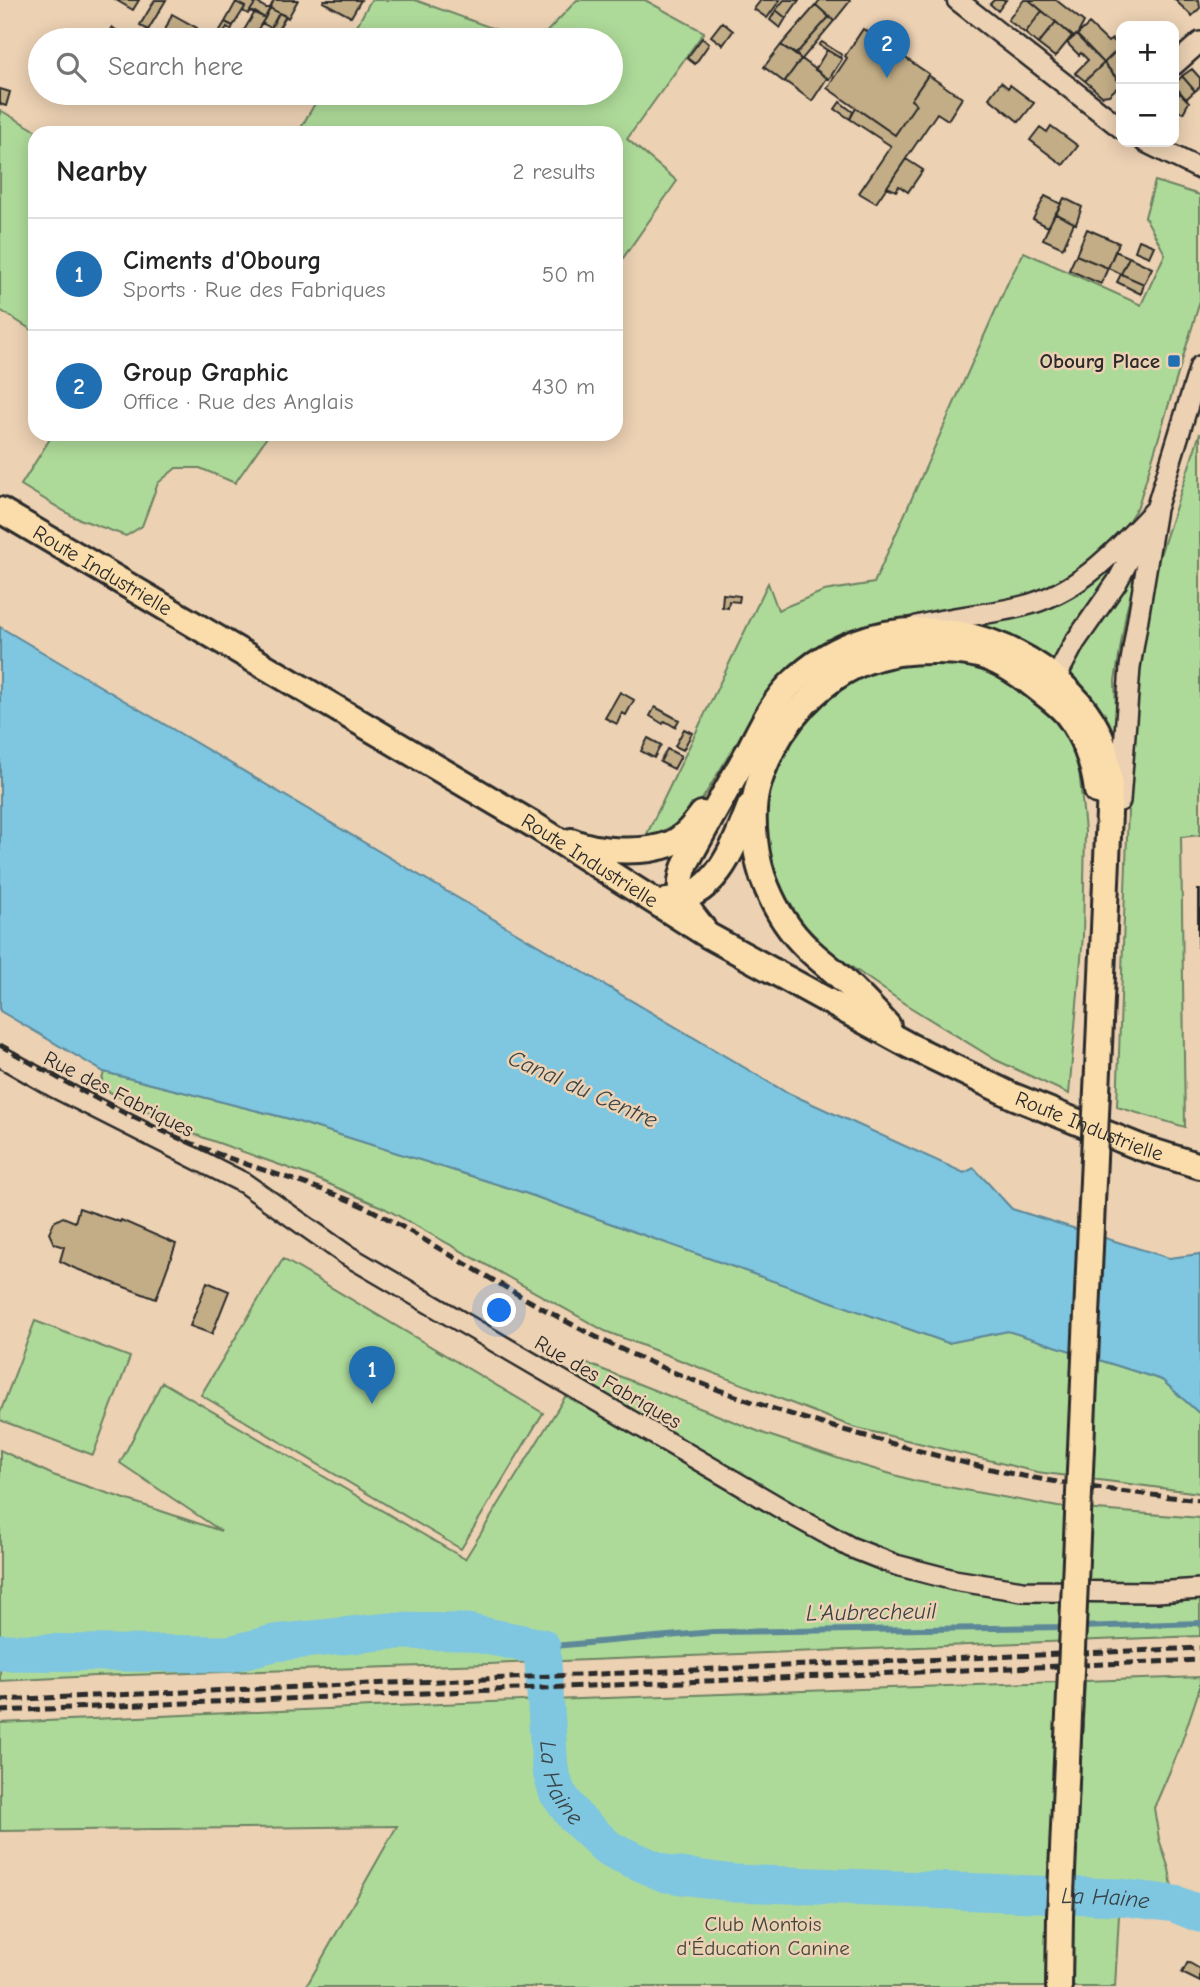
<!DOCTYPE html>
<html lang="en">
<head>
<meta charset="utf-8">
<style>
	:root { --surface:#fff; --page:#f2f2f2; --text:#222; --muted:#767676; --line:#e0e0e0; --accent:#1f6fb2 }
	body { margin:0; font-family:"Comic Neue",sans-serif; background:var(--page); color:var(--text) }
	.controls { position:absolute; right:21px; top:21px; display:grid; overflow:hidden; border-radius:14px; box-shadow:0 4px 18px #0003 }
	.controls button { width:63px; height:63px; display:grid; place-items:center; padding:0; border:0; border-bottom:2px solid var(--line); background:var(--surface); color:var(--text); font:35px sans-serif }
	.you { position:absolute; left:500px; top:1311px; width:24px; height:24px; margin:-18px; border:5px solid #fff; border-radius:50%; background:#1a73e8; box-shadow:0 0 0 10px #1a73e833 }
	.badge { display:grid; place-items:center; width:46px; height:46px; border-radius:50%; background:var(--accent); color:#fff; font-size:23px; font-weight:700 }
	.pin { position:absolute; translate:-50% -58px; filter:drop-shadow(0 2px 4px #0008) }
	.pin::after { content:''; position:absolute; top:37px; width:24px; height:21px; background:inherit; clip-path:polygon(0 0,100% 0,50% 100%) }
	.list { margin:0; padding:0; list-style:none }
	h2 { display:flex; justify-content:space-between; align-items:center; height:91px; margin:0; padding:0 28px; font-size:30px }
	h2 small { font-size:23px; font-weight:400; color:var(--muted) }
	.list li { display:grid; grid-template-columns:46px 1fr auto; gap:21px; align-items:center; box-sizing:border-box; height:112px; padding:0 28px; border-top:2px solid var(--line) }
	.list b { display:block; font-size:26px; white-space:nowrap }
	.list p { margin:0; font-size:23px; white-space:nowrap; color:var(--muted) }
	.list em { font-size:23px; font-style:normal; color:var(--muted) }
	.icon { flex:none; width:38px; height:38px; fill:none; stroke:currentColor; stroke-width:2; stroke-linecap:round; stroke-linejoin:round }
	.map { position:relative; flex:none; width:1200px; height:1987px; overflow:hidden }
	.search { position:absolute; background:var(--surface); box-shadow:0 4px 18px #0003; left:28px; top:28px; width:595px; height:77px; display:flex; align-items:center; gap:18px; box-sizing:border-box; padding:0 24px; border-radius:38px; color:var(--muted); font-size:26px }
	.panel { position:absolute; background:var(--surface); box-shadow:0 4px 18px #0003; left:28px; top:126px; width:595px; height:315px; border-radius:21px }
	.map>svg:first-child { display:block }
</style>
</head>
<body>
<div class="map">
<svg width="1200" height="1987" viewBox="0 0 1200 1987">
	<rect width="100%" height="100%" fill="#ecd1b3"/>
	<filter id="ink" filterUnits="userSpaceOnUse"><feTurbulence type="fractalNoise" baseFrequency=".0143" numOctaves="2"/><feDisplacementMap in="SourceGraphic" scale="14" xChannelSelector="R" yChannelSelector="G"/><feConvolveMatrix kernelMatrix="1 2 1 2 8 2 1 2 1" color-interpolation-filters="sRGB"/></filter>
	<g filter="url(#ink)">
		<path fill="#aeda99" stroke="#6c8262" stroke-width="2" d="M371 0H415L525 40H349Z
			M577 0H645L704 32 627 139 677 181 616 268V133H298L321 93H611V40H539Z
			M0 110 40 133H35V332L0 310Z
			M1155 181 1200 195V301L1138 506 1119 535 1093 562 1043 591 1016 599 891 620 864 627 831 641 803 658 781 678 762 701 692 816 657 834 646 836 768 583 778 610 824 591 874 583 1009 280 1024 252 1141 305 1165 254 1145 217Z
			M1200 433V835L1181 837 1185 1127 1117 1107 1132 702 1149 589Z
			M53 434H269L235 483 200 468H176L158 483 142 526 126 536 74 517 21 485Z
			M1116 561 1119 564 1053 663 971 627V622Z
			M1133 568 1137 569 1126 613 1115 681 1117 747 1076 685 1070 669 1076 655Z
			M934 657 991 667 1049 709 1077 748 1085 831 1083 936 1069 1094 996 1060 905 1004 800 931 782 904 762 831 772 767 804 713 866 670Z
			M104 1072 286 1118 525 1193 948 1343 1008 1331 1162 1380 1200 1414V1493L1037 1472 853 1427 605 1331 384 1208 308 1175 185 1131 100 1087Z
			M283 1259 543 1413 461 1549 201 1395Z
			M35 1321 130 1357 93 1455 0 1420V1413Z
			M586 1363 765 1434 843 1460 915 1481 1058 1507 1200 1518V1636L489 1664 95 1676 0 1681V1450L53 1475 221 1531 120 1463 162 1382 465 1559Z
			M1200 1677V1687L1179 1750 1154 1808 1159 1839 1169 1869 1175 1904 1120 1897 1115 1987H1067L1074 1895 1085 1681Z
			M1060 1682 1054 1987H306L397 1826 0 1831V1723L464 1703Z"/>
		<path fill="#7fc6e0" stroke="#5d8898" stroke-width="2" d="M0 627 784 1091 964 1173 974 1168 1012 1209 1169 1258 1200 1254V1414L1162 1380 1008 1331 948 1343 525 1193 286 1118 104 1072 0 1011Z"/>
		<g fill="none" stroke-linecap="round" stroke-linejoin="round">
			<path stroke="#5d8898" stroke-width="6" d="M1079 1627 1200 1623
				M542 1647 713 1632 1069 1627"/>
			<path stroke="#7fc6e0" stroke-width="37" id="s1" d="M0 1652 229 1654 274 1643 390 1631 466 1632 542 1647 550 1769 557 1792 574 1816 609 1849 666 1874 734 1883 1119 1897 1175 1904 1200 1914"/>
		</g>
		<path fill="#c2ad86" stroke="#2b2b2b" stroke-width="2" d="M116 0H139L133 10Z
			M155 0H166L148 30 140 25Z
			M237 0H252L256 2 248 14 243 11 245 7 236 2Z
			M274 0H298L288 18 270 8Z
			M324 0H361L351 17 323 2Z
			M761 0H780L767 18 754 9Z
			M784 0H799L786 18 776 10Z
			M820 0H849L850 1 834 21 816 5Z
			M994 0H1006L998 11 990 4Z
			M1024 0H1029L1042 11 1025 33 1008 20Z
			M1029 0H1056L1084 22 1077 35 1074 37Z
			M1175 0H1199L1200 8 1192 16Z
			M236 2 245 7 233 26 225 22Z
			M256 2 266 8H270L265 18 250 11Z
			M816 5 829 17 796 54 781 45Z
			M270 8 279 13 271 28 262 23Z
			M776 10 786 18 780 28 770 20Z
			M1042 11 1056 22 1038 44 1025 33Z
			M255 12 265 18 251 40H238Z
			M279 13 286 16 277 31 271 28Z
			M172 14 197 28 191 40 176 32 172 40 162 37Z
			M829 17 834 21 802 59 827 78 812 101 785 81 801 59 796 54Z
			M225 22 233 26 231 30 227 27 220 40H214Z
			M722 22 733 31 723 45 711 36Z
			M1056 22 1072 36 1055 57 1038 44Z
			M1089 24 1108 42 1112 39 1120 47 1104 63 1077 35Z
			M112 27 120 33 116 40H104Z
			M863 29 929 74 911 100 916 104 895 135 827 88 847 58 845 56Z
			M1076 35 1104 63 1085 81 1075 73 1088 60 1081 53 1079 55 1067 43Z
			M702 38 709 44 695 64 687 58Z
			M822 42 842 55 840 58 819 45Z
			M781 45 801 59 784 82 764 67Z
			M1120 47 1121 49V83L1104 63Z
			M827 50 842 59 829 79 815 70Z
			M1104 63 1121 84 1109 95 1102 96 1085 81Z
			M1192 69 1200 78V87L1195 91 1182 76Z
			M928 75 962 98 948 120 937 113 876 203 859 193 891 146 850 119 856 108 895 135 916 104 911 100Z
			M1182 76 1195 91 1186 99 1174 85Z
			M1001 82 1008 88 1010 85 1034 103 1019 122 989 98Z
			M0 89 10 92 6 106 0 104Z
			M277 93H297L292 102Z
			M1180 93 1189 102 1183 113 1174 109 1176 102H1174V99Z
			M840 102 853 112 850 119 835 109Z
			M1051 126 1078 146 1063 165 1030 140 1040 127 1047 132Z
			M906 159 923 170 908 192 899 186 896 191 887 187Z
			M1045 196 1061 204 1048 227 1033 219Z
			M1064 198 1082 207 1076 224 1056 214Z
			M1055 213 1074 223 1063 248 1043 239Z
			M1087 229 1119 243 1108 268 1076 255Z
			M1139 240 1154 246 1149 257 1135 251Z
			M1115 251 1129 257 1121 274 1108 268Z
			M1076 255 1108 268 1101 284 1069 270Z
			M1129 257 1152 268 1144 284 1121 274Z
			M1121 274 1144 284 1141 294 1117 282Z
			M723 594 740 596 739 602 729 601 728 608 722 607Z
			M620 692 634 700 626 715 622 713 617 724 605 718Z
			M655 707 679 720 675 727 665 721 663 724 650 716Z
			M684 729 692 733 683 750 675 746Z
			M648 738 661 745 654 758 641 751Z
			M667 749 681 756 674 769 660 762Z
			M1198 890H1200V948H1198Z
			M79 1208 120 1222 121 1220 176 1244 156 1299 74 1268 60 1261 64 1247 54 1244 49 1233 54 1222 63 1217 75 1222Z
			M207 1282 229 1291 212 1334 190 1326Z
			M1188 1962 1200 1969V1982L1182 1973Z"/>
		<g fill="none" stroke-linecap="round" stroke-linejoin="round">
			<defs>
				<path id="minor" d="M957 0 1121 128
					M1174 65 1200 42
					M1145 142 1200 169
					M917 626C952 616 988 615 1023 606 1082 591 1116 550 1156 509
					M1061 694 1058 681 1060 670 1075 642 1117 582 1146 528
					M1120 801 1130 667 1156 509 1200 366
					M0 1056 54 1087 244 1183 345 1254 789 1513 850 1547 896 1565 954 1580 1022 1591 1157 1592 1200 1589"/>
				<g id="major">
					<path id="s2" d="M0 510 534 825 709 936 910 1046 1013 1096 1142 1148 1200 1166"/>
					<path d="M571 841C595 852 644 854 670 844 684 838 693 826 702 814"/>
					<path d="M667 901C717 898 734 846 750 806"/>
					<path d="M702 927C683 904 674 893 686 863 706 826 727 789 748 752 761 727 773 700 794 681 865 613 977 616 1052 676 1075 695 1095 717 1104 747 1108 761 1109 775 1110 789L1098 1069"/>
					<path d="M888 1026C872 1008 854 990 836 973 827 965 817 958 808 949 791 933 776 910 767 888 755 861 750 817 757 789 774 727 824 668 888 655 904 651 920 651 936 651 953 651 972 652 988 658 1007 665 1022 676 1038 689 1047 696 1058 704 1066 713 1083 734 1094 765 1097 791"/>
					<path d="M1059 1987 1060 1916"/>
				</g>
			</defs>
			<use href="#minor" stroke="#2b2b2b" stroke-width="24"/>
			<use href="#major" stroke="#2b2b2b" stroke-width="30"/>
			<use href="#minor" stroke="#ecd1b3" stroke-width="19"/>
			<use href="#major" stroke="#faddab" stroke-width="24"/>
			<path stroke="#2b2b2b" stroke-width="5" stroke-dasharray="10 5" stroke-linecap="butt" d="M0 1045C71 1086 143 1126 221 1155 273 1175 329 1188 379 1214 402 1226 424 1240 447 1253 512 1291 578 1331 647 1361 717 1392 789 1415 862 1435 912 1449 962 1463 1013 1474 1075 1486 1137 1494 1200 1500
				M0 1700 1200 1648
				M0 1711 1200 1660"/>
			<defs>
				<path id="major-bridge" d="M1060 1916 1098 1069"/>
			</defs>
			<use href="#major-bridge" stroke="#2b2b2b" stroke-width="30" stroke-linecap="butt"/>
			<use href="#major-bridge" stroke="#faddab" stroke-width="24"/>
		</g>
	</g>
	<rect fill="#1f6fb2" stroke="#ecd1b3" stroke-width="2.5" x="1167" y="354" width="14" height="14" rx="3.5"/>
	<g text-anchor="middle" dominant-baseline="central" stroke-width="5" stroke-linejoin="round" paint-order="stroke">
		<g font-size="21" font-weight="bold" fill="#2b2b2b" stroke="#ecd1b3" text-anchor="end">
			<text x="1160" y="361">Obourg Place</text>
		</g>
		<g font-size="21" fill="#2b2b2b" stroke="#ecd1b3">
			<text stroke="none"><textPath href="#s2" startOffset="119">Route Industrielle</textPath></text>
			<text stroke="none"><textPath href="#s2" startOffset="686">Route Industrielle</textPath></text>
			<text transform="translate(119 1094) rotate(27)">Rue des Fabriques</text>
			<text stroke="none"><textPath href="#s2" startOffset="1253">Route Industrielle</textPath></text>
			<text transform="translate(608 1382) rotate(30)">Rue des Fabriques</text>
		</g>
		<g font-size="21" fill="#3f453c" stroke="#ecd1b3">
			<text x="763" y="1924">Club Montois<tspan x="763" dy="24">d'Éducation Canine</tspan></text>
		</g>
		<g font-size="23" font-style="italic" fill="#384246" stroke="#ecd1b3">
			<text transform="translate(583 1089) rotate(24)">Canal du Centre</text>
			<text transform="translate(871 1612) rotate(-1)">L'Aubrecheuil</text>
			<text stroke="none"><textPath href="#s1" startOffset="684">La Haine</textPath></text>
			<text stroke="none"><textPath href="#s1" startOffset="1272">La Haine</textPath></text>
		</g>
	</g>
</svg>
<div class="controls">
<button>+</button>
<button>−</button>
</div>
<div class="you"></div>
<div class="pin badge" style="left:372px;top:1404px">1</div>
<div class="pin badge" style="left:887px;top:78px">2</div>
<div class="search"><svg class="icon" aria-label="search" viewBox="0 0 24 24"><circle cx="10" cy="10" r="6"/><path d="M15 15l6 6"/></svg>Search here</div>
<section class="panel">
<h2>Nearby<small>2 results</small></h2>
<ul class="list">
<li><span class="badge">1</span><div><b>Ciments d'Obourg</b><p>Sports · Rue des Fabriques</p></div><em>50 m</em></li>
<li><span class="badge">2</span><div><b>Group Graphic</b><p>Office · Rue des Anglais</p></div><em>430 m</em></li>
</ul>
</section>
</div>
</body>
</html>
